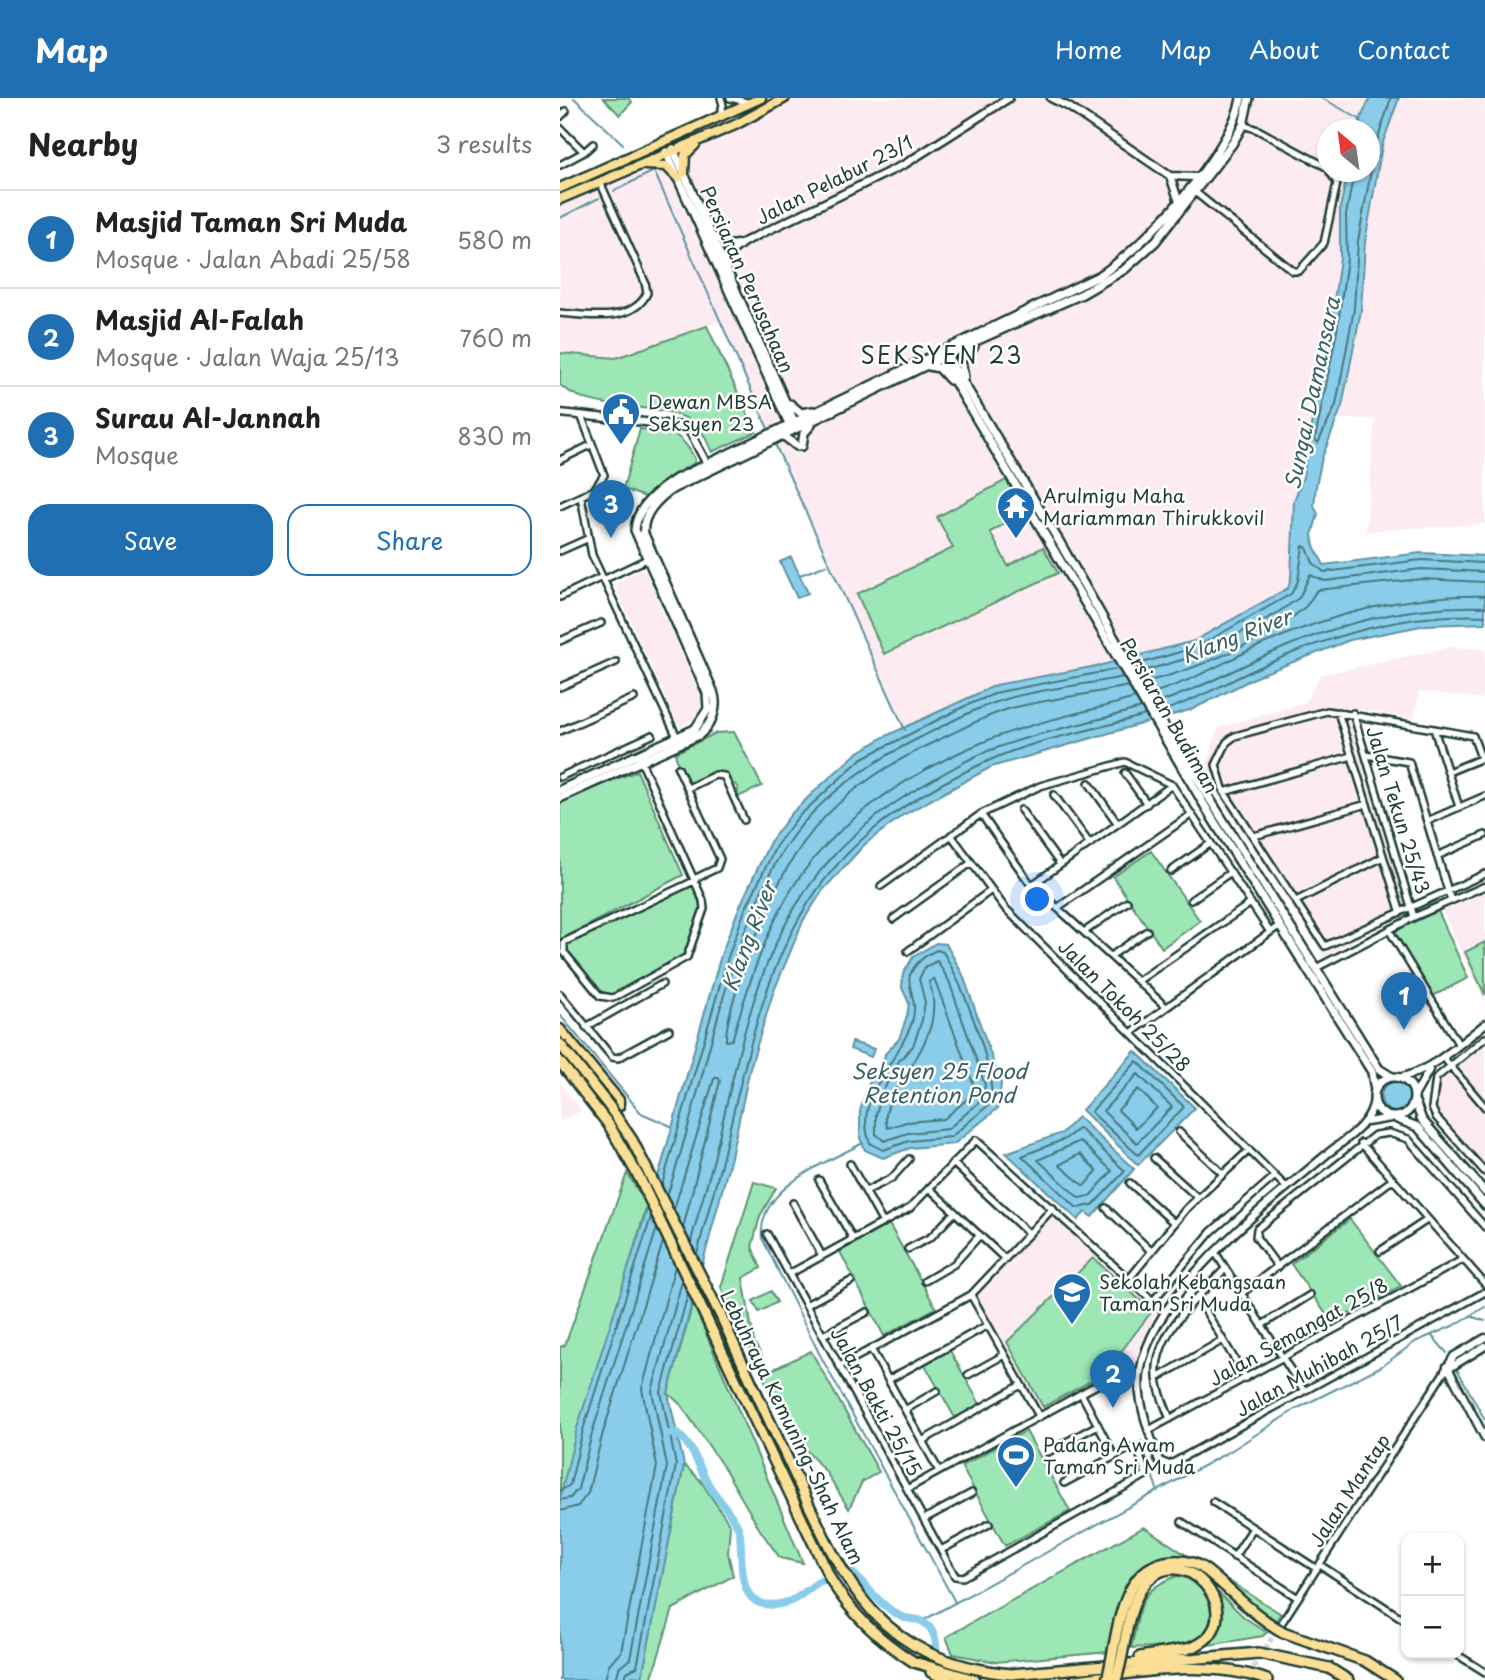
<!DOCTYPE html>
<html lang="en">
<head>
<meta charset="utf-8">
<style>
	:root { --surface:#fff; --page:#f6f6f6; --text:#222; --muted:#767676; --line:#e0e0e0; --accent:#1f6fb2 }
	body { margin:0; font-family:"Playpen Sans",sans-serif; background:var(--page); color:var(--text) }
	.controls { position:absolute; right:21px; bottom:21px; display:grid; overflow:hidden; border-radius:14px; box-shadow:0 2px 5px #0004 }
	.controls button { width:63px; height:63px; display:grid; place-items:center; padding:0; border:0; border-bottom:2px solid var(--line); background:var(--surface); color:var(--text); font:35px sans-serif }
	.compass { position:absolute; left:757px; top:21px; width:63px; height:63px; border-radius:50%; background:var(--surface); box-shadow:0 2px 5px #0004; rotate:331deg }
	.you { position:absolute; left:478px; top:802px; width:24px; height:24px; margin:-18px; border:5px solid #fff; border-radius:50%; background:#1a73e8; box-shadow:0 0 0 10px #1a73e833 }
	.badge { display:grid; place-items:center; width:46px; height:46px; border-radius:50%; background:var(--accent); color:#fff; font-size:23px; font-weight:700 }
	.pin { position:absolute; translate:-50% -58px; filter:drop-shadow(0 2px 4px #0008) }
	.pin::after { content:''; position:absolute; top:37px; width:24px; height:21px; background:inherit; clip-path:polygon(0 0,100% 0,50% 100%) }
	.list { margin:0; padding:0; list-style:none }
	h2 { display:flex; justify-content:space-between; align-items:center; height:91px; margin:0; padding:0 28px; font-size:30px }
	h2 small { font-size:23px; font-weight:400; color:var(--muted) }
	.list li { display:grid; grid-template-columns:46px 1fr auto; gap:21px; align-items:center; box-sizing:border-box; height:98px; padding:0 28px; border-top:2px solid var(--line) }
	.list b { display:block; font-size:26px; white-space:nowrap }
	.list p { margin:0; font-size:23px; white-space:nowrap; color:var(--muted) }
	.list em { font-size:23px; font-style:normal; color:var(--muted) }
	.actions { display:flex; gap:14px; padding:21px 28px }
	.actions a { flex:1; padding:16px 0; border:2px solid var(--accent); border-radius:21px; text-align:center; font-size:24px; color:var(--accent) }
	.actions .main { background:var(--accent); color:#fff }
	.map { position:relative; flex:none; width:925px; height:1582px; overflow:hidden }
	header { display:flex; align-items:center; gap:42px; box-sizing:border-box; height:98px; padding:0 35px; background:var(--accent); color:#fff }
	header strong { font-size:33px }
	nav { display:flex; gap:38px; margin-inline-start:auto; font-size:24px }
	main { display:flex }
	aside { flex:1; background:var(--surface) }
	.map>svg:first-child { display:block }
</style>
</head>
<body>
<header>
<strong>Map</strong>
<nav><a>Home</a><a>Map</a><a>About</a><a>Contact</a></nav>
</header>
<main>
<aside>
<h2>Nearby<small>3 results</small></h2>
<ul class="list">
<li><span class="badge">1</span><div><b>Masjid Taman Sri Muda</b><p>Mosque · Jalan Abadi 25/58</p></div><em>580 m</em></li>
<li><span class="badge">2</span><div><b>Masjid Al-Falah</b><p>Mosque · Jalan Waja 25/13</p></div><em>760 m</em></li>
<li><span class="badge">3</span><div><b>Surau Al-Jannah</b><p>Mosque</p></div><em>830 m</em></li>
</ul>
<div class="actions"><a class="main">Save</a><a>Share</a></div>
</aside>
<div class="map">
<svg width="925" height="1582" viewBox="0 0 925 1582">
	<rect width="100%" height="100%" fill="#fff"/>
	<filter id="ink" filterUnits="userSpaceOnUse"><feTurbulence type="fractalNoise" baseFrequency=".0143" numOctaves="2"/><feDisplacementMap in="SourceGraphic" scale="14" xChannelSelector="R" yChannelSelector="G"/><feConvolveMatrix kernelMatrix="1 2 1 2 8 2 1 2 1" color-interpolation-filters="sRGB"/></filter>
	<g filter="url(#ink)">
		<path fill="#fcebf0" d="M212 0H810L800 22V31L768 32V74H788L780 110V160L770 233 758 284 743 379 734 403 731 481 728 490 634 543 542 567 436 587 344 630 160 223 56 260 0 255V95Z
			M839 0H925V426L806 433 815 321H778L801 212 805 144 822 47Z
			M81 472 85 473 141 599V610L133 622 122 628 118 627 55 489 58 483Z
			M892 549 925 551V601L859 593 854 621 787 609 846 815 764 859 644 676 658 630 746 604 760 577Z
			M925 794V905L882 812Z
			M925 933V1079L872 1020 867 1008 869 978Z
			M0 985 21 1013 0 1024Z
			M494 1115 597 1213 582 1243 573 1274 545 1279 482 1312 416 1197Z"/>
		<path fill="#9de7b6" stroke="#5e9275" stroke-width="2" d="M43 0H68L72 4 60 17Z
			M147 228 196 334 152 354C148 347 145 336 139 330 111 298 40 321 0 287V255L56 260Z
			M80 331C110 334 120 332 135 361L134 365 106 381 85 399 63 391Z
			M446 382 465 415 430 434 448 468 483 449 498 475 324 556 297 496 393 450 377 419Z
			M174 634 202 688 178 699V689C155 670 154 675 129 687L119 671 115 655 156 635Z
			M77 673 123 777 0 842V703Z
			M591 753 640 823 602 850 553 779Z
			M133 787 141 810 126 856 56 895 50 897 39 892 6 852 7 844 11 841Z
			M878 813 908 880 873 898 834 833Z
			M925 844V897L905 854Z
			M67 1075 87 1107 0 1400V1249L5 1247Z
			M194 1084 216 1090 200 1118 192 1149 201 1170 183 1180 194 1244 210 1273 251 1253 319 1374 302 1384 289 1411 266 1374 228 1332 161 1189Z
			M790 1121 841 1188 772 1225 731 1166Z
			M329 1126 376 1210 324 1238 280 1154Z
			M533 1160 592 1213 544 1276 483 1309 447 1244Z
			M211 1193 217 1204 199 1214 193 1203Z
			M133 1205 243 1465 220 1460 200 1432 166 1373 121 1307 108 1295Z
			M389 1251 420 1306 395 1320 364 1265Z
			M466 1333 510 1413 445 1448 401 1368Z
			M124 1367 140 1382 170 1427 168 1455 173 1478 113 1511 91 1582H70L72 1578 82 1579Z
			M584 1429 626 1457C560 1460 561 1501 549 1554L436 1564 393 1556 386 1539Z
			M652 1472 721 1516 714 1524 694 1512Z
			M617 1478C646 1480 667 1523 637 1542 620 1552 589 1548 571 1550 581 1511 576 1493 617 1478Z
			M660 1496 685 1520 707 1534 703 1538 649 1547C661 1528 664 1518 660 1496Z"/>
		<path fill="#89cdea" stroke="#5f93a1" stroke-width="2" d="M810 0H839L822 47 805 144 801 212 782 308 762 360 756 388 754 408 758 416 752 437 754 448 764 467 861 455 925 458V525L866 527 790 542 702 576 633 611 431 669 343 717 305 746 263 792 243 823 213 895 190 970 171 1059 108 1295 124 1367 82 1579 72 1578 70 1582H0V1400L17 1330 102 1065 161 857 179 810 210 744 232 715 258 690 297 655 324 639 436 587 542 567 634 543 728 490 731 481 734 403 743 379 758 284 770 233 780 160V110L788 74H810V32L800 31V22Z
			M231 459 248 495 237 500 220 464Z
			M376 845 386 846 403 877 441 986 438 1010 394 1046 350 1050 323 1060 305 1052 300 1040V1013L310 983 323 965 325 956 339 941 347 918 349 905 342 890 343 876 353 859Z
			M292 944 314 951 311 959 290 951Z
			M575 953 635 1010 578 1067 522 1012Z
			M821 999a15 15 0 1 1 30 0a15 15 0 1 1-30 0Z
			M518 1019 574 1071 532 1119 525 1114 518 1122 446 1055 502 1035Z"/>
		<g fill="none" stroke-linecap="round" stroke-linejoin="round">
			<path stroke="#49777d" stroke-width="2" d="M794 74 786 117 787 161 777 233 755 341 758 345 776 307 794 211 798 143 816 46 831 0
				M575 567 637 549 731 496 738 483 743 448 747 450 753 465 764 474 861 462 925 465
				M580 574 639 557 714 517 739 500 750 477 765 483 861 471 925 474
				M585 584C633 573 707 542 744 510 750 505 752 498 757 492L861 481 925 484
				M568 588C528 597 487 601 448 611 425 618 402 631 380 641 280 689 233 736 195 841 186 865 165 919 166 943L172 942C185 898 199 853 220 812 259 733 342 678 421 645 471 624 524 615 575 600
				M592 595C627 585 657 568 690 552 764 518 844 496 925 498
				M597 605C632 594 663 577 696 562 767 528 846 506 925 509
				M602 613C637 602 667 584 700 569 770 537 847 514 925 518
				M377 852 383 854C402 885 436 971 431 1005L391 1039 349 1043 323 1052 310 1045C292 999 340 963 352 924 359 901 346 891 350 877 355 865 365 857 377 852Z
				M377 863 389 883 425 987 423 1001 388 1031 348 1035 324 1043 316 1036V1016L324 991 339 963 353 948 362 922 365 904 359 881 365 869Z
				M374 880 414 988 413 996 384 1021 346 1024 328 1030C311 998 393 947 369 884Z
				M577 963 624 1009 578 1057 531 1014Z
				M578 976 612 1009 577 1045 543 1013Z
				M578 991 597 1010 576 1030 558 1012Z
				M519 1030 565 1073 533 1107 517 1110 462 1058 505 1041Z
				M520 1043 552 1073 530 1098 519 1100 478 1062Z
				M520 1056 537 1073 524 1088 499 1067Z
				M102 1087 168 859 185 812 216 748 237 720 301 661 405 608 439 594 558 571
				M107 1098C145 989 164 850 223 752 255 701 309 665 361 639 387 626 415 610 443 602 481 590 523 588 562 579
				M114 1111 154 981 158 979 160 983 123 1130
				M131 1144C138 1113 149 1083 156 1052 192 897 212 775 362 688 383 676 405 662 428 653 477 634 530 625 581 610
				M137 1157C145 1122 156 1089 164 1054 209 862 233 750 428 663 477 640 533 633 585 617
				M0 1393 10 1387 23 1332 91 1119
				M0 1402 10 1400 18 1391 32 1335 97 1130
				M0 1413 18 1408 28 1395 42 1338 103 1144
				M45 1582 49 1566 61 1554 97 1368 82 1291 115 1168
				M56 1582 59 1570 70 1561 107 1368 92 1293 122 1183
				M64 1582 67 1574 77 1569 116 1367 101 1294 128 1196"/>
			<path stroke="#5f93a1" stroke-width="2" d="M14 0 63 46
				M762 0 801 22
				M54 93 94 73 209 333
				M0 120 39 100
				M214 344 345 632
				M240 477 267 467
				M0 917 81 1015 111 1028
				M303 1045C266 1065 197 1089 202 1140L260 1257 395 1504
				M910 1218 925 1223
				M872 1238 887 1255
				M897 1271 925 1322
				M581 1343 597 1391
				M362 1523 672 1352 736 1311 822 1268 855 1244 895 1227 925 1209"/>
			<path stroke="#89cdea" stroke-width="8" d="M109 1336 117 1335C135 1350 138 1369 150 1389 159 1402 171 1415 178 1429 187 1449 168 1515 220 1506 235 1504 244 1494 257 1485 266 1479 281 1477 292 1474 307 1489 323 1510 342 1519 347 1521 354 1521 359 1522 383 1531 376 1563 373 1582"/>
			<path stroke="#d2d8d6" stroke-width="5" stroke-dasharray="5 2.5" stroke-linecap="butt" d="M685 1582 719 1529"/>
			<defs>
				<path id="minor" d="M170 0 187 4
					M160 17 163 7 161 0
					M0 19 6 13
					M683 27 698 32 768 70
					M0 30 24 54
					M0 67 24 54 33 46
					M635 94 733 173H739L764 145 777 85 770 74
					M0 215C27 217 73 226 87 195L85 184 40 84
					M0 362 31 347
					M21 399 32 457 117 639
					M0 408 34 392 44 377 21 317
					M0 453 27 441
					M43 482 87 461
					M0 499 42 479
					M0 543 41 525
					M0 589 56 564
					M778 614 840 812
					M793 615 854 819
					M874 631 913 638 921 660
					M0 633 74 600
					M806 657 849 664 891 803
					M80 661 143 802 144 811 127 859 53 900 40 898 4 854V844L134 783
					M118 670 160 761 157 770 134 781
					M888 674 925 659
					M565 675 587 706
					M0 679 92 637
					M529 685 558 726
					M128 690 155 677 164 678 184 722
					M664 694 792 658
					M494 697 530 746
					M899 709 874 631 767 613 675 638 667 644 656 667 664 694 765 848 925 776
					M461 712 500 766
					M421 716 469 784 605 908
					M867 723 925 698
					M391 737 445 810 727 1090
					M694 738 807 706
					M877 758 925 737
					M611 773 651 745
					M472 787 612 687
					M321 788 421 716 480 688 565 664 612 687 710 834
					M631 802 671 774
					M736 803 823 759
					M497 810 632 716
					M333 821 411 765
					M829 832 899 947
					M524 834 567 804
					M348 853 430 793
					M551 858 587 833
					M756 870 854 819 925 788
					M578 883 691 805
					M0 896 52 959 58 960 109 932
					M26 929 102 886
					M571 935 720 827
					M925 940 876 980 872 1010 876 1019 925 1074
					M883 959 925 1009
					M619 1034 663 1076
					M801 1045 925 1186
					M594 1060 637 1099
					M393 1065 469 1136
					M290 1066 323 1125
					M259 1082 293 1141
					M570 1085 614 1125
					M369 1090 445 1161
					M306 1093 332 1080 349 1061
					M233 1105 262 1158
					M546 1110 590 1152
					M207 1136 395 1478 403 1479 586 1377 578 1351 572 1349 504 1385
					M348 1151 371 1139 395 1114
					M820 1153 867 1122
					M655 1154 744 1293
					M718 1169 696 1139 697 1131 815 1037 829 1035 848 1041 925 1129
					M229 1176 350 1110 416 1042 605 1214
					M569 1181 626 1111 689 1052
					M365 1183 394 1166 420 1137
					M682 1195 832 1082
					M411 1197 479 1318
					M637 1199 686 1280
					M593 1203 651 1134 715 1078
					M246 1207 291 1183
					M702 1227 750 1197
					M263 1237 307 1214
					M311 1251 379 1373
					M280 1268 411 1197 493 1110
					M408 1277 444 1257
					M597 1280 663 1242
					M328 1282 428 1227
					M521 1295 554 1358
					M345 1312 377 1293
					M610 1321C605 1308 598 1293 597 1279 593 1236 639 1198 665 1171
					M589 1332 902 1162
					M362 1343 461 1287
					M488 1354 538 1327
					M609 1367 925 1194
					M347 1391 542 1284 580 1277
					M653 1404 757 1471
					M364 1421 412 1395
					M622 1424 738 1500
					M381 1452 429 1426
					M674 1459 693 1430
					M760 1467 846 1523
					M719 1529 885 1273
					M896 1556 925 1574"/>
				<path id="tertiary" d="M491 0 509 9 610 78 636 79
					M610 78 618 101
					M151 137 168 147 178 146
					M167 172 170 155 184 144 345 66 449 0
					M0 315 122 328 130 334 149 370
					M839 980C873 972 898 947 925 926
					M855 997 869 972
					M807 1024 831 1020
					M887 1268 925 1340
					M888 1271 925 1248
					M885 1273 894 1258 925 1240
					M609 1367 599 1363C590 1336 576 1303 580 1275 592 1192 707 1107 767 1056 786 1041 811 1027 814 1001"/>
				<path id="secondary" d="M113 51 236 328
					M106 54 231 330
					M386 256 499 443 606 631 819 971 832 979
					M380 259 652 720 812 974 815 993
					M369 268 379 270 390 282
					M404 279 401 262 414 248
					M230 306 241 315 253 313
					M224 338 237 348
					M242 348 244 335 251 327
					M0 692 135 631 148 611 147 595 75 432C76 409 98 393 116 381L539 178C585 149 672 54 681 0
					M0 700 139 637C152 626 159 610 153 593L84 436C81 417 99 399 114 390L418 242 522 196 565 171 595 144 672 46 683 27 689 0
					M814 999a20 20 0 1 1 40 0a20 20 0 1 1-40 0Z
					M855 1004 862 1022 925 1094
					M837 1021 858 1029 925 1107"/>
				<path id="primary" d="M85 67 106 68 118 80
					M124 75 125 57 135 47
					M0 90 201 0
					M0 101 175 27 225 0
					M0 931 59 1002V1008L48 1017 38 1015"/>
				<path id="motorway" d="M161 1218C185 1271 210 1324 235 1377 285 1486 318 1563 451 1576L699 1555 769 1570 788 1582
					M723 1534 805 1563 835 1582
					M580 1559 627 1551
					M354 1564 415 1582
					M371 1574 388 1582
					M515 1582C577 1575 647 1560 707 1582"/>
			</defs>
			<use href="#minor" stroke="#1f3d34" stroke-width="10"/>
			<use href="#tertiary" stroke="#1f3d34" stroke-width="11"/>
			<use href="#secondary" stroke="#1f3d34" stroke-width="12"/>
			<use href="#primary" stroke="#1f3d34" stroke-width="13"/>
			<use href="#motorway" stroke="#1f3d34" stroke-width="14"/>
			<use href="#minor" stroke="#fff" stroke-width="5"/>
			<use href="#tertiary" stroke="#fff" stroke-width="6"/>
			<use href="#secondary" stroke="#fff" stroke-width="7"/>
			<use href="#primary" stroke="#fbdf96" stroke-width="8"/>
			<use href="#motorway" stroke="#fbdf96" stroke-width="9"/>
			<defs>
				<path id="motorway-bridge" d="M0 946 49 1008 72 1042 161 1218
					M0 964 49 1027 80 1081 271 1482C292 1517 320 1543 354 1564
					M547 1582C558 1543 557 1467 612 1463 624 1462 637 1465 647 1473 673 1494 693 1517 723 1534
					M556 1582C565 1555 565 1524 577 1499 615 1421 703 1526 627 1551"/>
			</defs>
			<use href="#motorway-bridge" stroke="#1f3d34" stroke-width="14" stroke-linecap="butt"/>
			<use href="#motorway-bridge" stroke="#fbdf96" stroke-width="9"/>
		</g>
	</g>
	<defs>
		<symbol id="civic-pin" viewBox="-11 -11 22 30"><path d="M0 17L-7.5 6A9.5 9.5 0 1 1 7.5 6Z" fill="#1f6fb2" stroke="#fff"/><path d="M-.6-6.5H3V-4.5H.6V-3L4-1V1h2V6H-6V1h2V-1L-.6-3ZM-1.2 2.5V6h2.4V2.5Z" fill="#fff"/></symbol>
		<symbol id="temple-pin" viewBox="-11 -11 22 30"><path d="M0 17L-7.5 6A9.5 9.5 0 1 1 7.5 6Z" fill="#1f6fb2" stroke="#fff"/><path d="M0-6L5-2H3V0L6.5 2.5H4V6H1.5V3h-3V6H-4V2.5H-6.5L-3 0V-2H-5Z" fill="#fff"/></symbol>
		<symbol id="school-pin" viewBox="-11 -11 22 30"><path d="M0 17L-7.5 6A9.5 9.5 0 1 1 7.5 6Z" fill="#1f6fb2" stroke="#fff"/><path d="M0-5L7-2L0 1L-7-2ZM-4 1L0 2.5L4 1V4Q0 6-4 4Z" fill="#fff"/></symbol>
		<symbol id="stadium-pin" viewBox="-11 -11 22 30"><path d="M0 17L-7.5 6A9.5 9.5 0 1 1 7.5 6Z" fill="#1f6fb2" stroke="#fff"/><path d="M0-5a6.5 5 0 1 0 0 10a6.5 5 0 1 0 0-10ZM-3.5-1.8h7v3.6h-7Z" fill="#fff"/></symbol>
	</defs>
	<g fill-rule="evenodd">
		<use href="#civic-pin" x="39" y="292" width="44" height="60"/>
		<use href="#temple-pin" x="434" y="386" width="44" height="60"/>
		<use href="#school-pin" x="490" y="1172" width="44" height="60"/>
		<use href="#stadium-pin" x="434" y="1335" width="44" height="60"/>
	</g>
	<g text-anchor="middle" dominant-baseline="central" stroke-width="5" stroke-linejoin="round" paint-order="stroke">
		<g font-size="19" fill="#1f3d34" stroke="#fff">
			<text transform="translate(274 81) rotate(-27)">Jalan Pelabur 23/1</text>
			<text transform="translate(188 181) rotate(66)">Persiaran Perusahaan</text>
			<text transform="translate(610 617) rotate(60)">Persiaran Budiman</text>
			<text transform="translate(839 712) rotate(73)">Jalan Tekun 25/43</text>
			<text transform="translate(565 907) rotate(45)">Jalan Tokoh 25/28</text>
			<text transform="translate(738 1233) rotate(-29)">Jalan Semangat 25/8</text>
			<text transform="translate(759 1267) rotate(-29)">Jalan Muhibah 25/7</text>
			<text transform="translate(317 1303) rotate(61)">Jalan Bakti 25/15</text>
			<text transform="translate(233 1329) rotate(64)">Lebuhraya Kemuning-Shah Alam</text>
			<text transform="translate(789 1392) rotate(-57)">Jalan Mantap</text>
		</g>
		<g font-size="19" fill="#1f3d34" stroke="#fff" text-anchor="start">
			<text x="88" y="303">Dewan MBSA<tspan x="88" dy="22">Seksyen 23</tspan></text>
			<text x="483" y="397">Arulmigu Maha<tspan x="483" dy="22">Mariamman Thirukkovil</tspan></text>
			<text x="539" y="1183">Sekolah Kebangsaan<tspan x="539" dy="22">Taman Sri Muda</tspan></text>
			<text x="483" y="1346">Padang Awam<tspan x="483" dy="22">Taman Sri Muda</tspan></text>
		</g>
		<g font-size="21" font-style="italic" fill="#3a6162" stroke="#fff">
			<text transform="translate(751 295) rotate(-78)">Sungai Damansara</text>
			<text transform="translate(676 537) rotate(-21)">Klang River</text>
			<text transform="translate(188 838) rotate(-69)">Klang River</text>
			<text x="379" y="972">Seksyen 25 Flood<tspan x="379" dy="24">Retention Pond</tspan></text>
		</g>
		<g font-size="23" letter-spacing="2" fill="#1f3d34" stroke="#fff">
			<text x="382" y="256">SEKSYEN 23</text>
		</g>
	</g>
</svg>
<div class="controls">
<button>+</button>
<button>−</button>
</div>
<svg class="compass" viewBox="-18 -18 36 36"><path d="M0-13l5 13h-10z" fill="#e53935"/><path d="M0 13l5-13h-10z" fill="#767676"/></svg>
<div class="you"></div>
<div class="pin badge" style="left:844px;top:932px">1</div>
<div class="pin badge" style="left:553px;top:1310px">2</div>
<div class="pin badge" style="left:51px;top:440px">3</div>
</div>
</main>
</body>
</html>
